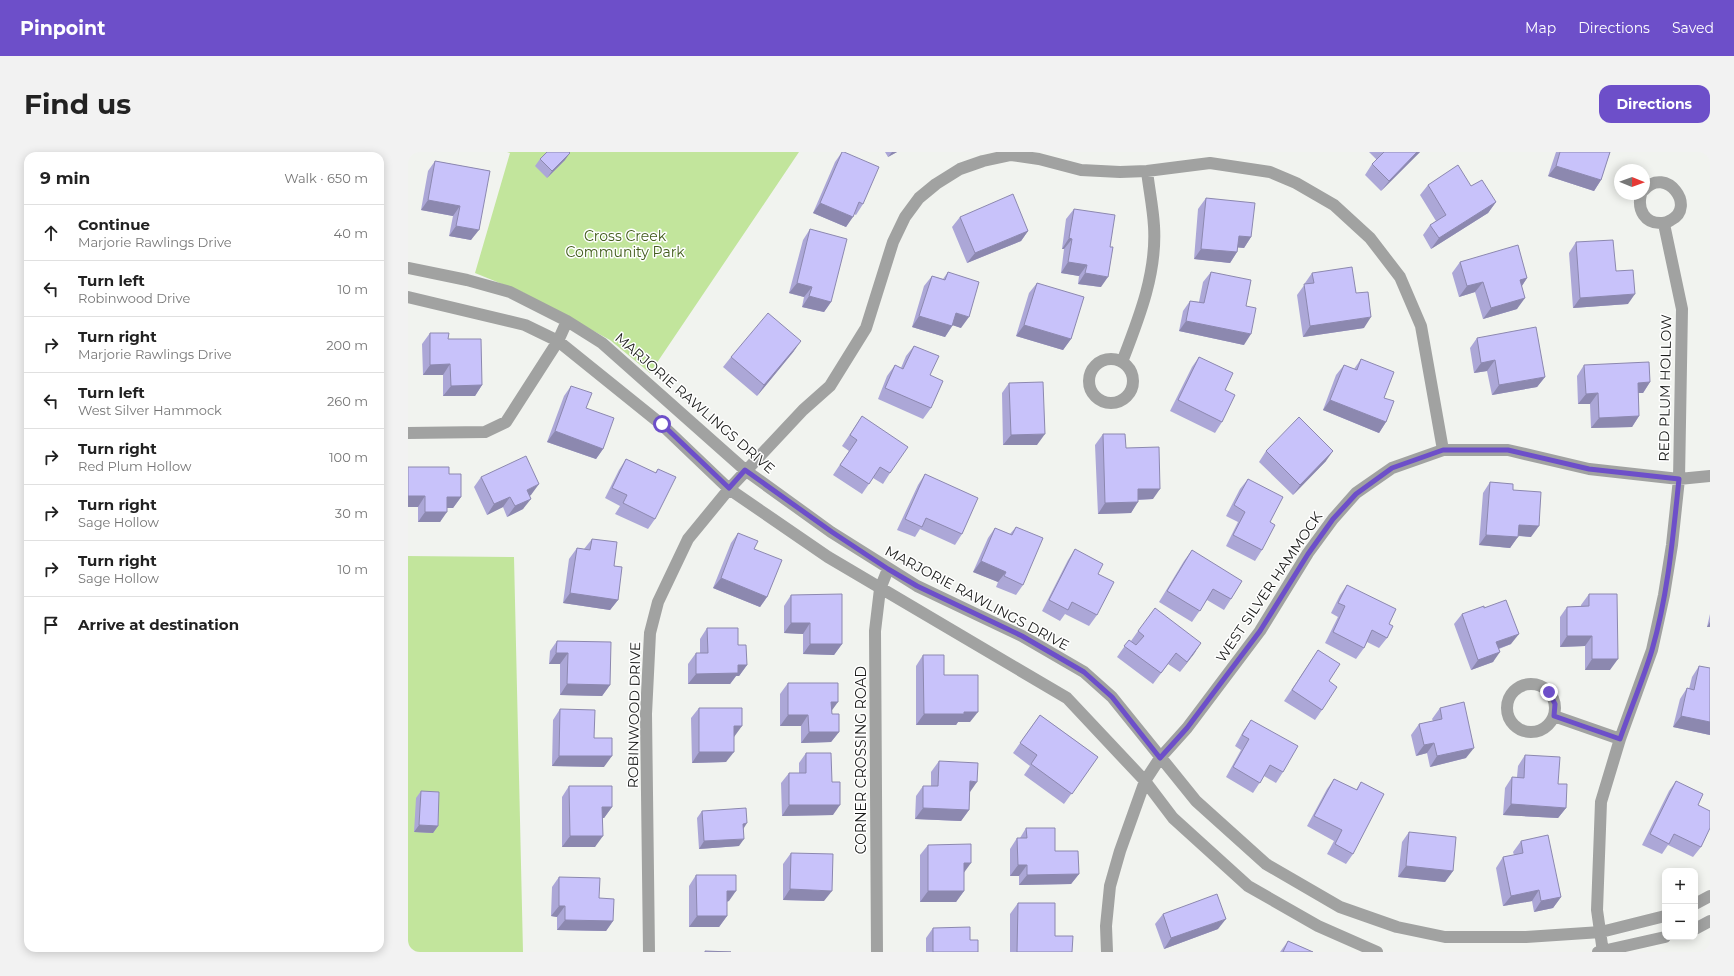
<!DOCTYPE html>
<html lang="en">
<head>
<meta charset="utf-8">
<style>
	:root { --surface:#fff; --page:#f2f2f2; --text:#222; --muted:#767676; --line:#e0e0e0; --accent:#6d4fc9 }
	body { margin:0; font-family:Montserrat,sans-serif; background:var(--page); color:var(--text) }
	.controls { position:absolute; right:12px; bottom:12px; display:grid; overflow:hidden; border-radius:8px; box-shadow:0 2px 10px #0003 }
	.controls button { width:36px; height:36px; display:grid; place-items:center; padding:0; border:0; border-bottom:1px solid var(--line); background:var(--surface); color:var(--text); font:20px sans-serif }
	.compass { position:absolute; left:1206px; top:12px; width:36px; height:36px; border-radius:50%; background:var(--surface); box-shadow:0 2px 10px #0003; rotate:91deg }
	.stop { position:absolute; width:12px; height:12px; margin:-9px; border:3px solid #6d4fc9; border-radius:50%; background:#fff }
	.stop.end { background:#6d4fc9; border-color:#fff; box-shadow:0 1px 4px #0008 }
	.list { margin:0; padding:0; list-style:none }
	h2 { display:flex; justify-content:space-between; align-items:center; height:52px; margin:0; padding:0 16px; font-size:17px }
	h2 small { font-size:13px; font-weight:400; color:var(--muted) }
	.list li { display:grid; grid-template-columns:26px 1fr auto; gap:12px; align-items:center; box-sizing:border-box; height:56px; padding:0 16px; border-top:1px solid var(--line) }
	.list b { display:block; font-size:15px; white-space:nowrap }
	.list p { margin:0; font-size:13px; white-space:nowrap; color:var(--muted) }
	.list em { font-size:13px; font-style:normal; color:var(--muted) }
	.icon { flex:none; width:22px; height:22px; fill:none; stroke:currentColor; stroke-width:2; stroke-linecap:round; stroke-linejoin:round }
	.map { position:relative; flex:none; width:1302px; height:800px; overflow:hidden; border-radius:12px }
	header { display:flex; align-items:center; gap:24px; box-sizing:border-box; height:56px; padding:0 20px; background:var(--accent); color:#fff }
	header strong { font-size:19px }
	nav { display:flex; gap:22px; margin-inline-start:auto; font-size:14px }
	.intro { display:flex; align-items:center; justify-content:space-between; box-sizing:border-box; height:96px; padding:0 24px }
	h1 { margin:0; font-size:28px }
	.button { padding:10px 18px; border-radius:12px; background:var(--accent); color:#fff; font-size:14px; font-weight:700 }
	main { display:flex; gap:24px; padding:0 24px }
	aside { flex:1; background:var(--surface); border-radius:12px; box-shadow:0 2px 10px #0003 }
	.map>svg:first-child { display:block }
</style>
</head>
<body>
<header>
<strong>Pinpoint</strong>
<nav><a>Map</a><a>Directions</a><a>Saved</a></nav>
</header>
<div class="intro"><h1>Find us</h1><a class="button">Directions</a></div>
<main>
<aside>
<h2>9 min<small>Walk · 650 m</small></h2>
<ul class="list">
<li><svg class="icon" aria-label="ahead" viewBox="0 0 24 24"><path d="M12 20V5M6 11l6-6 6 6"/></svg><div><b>Continue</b><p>Marjorie Rawlings Drive</p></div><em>40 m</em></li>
<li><svg class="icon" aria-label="left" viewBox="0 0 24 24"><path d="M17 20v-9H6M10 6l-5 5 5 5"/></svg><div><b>Turn left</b><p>Robinwood Drive</p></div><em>10 m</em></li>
<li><svg class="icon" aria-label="right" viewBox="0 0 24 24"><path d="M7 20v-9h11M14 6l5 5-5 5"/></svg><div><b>Turn right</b><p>Marjorie Rawlings Drive</p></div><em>200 m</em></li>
<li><svg class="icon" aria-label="left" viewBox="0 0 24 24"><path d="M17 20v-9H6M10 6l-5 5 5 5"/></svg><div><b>Turn left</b><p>West Silver Hammock</p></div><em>260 m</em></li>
<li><svg class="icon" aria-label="right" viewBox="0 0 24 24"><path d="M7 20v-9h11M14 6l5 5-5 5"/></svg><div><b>Turn right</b><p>Red Plum Hollow</p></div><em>100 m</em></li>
<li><svg class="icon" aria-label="right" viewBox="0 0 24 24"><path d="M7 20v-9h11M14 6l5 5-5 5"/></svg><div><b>Turn right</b><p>Sage Hollow</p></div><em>30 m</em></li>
<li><svg class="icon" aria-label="right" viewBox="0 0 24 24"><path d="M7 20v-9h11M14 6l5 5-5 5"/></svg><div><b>Turn right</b><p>Sage Hollow</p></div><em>10 m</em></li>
<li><svg class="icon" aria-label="arrive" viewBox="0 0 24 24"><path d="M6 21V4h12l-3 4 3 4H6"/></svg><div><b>Arrive at destination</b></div></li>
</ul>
</aside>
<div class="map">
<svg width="1302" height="800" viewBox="0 0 1302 800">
	<rect width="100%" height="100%" fill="#f1f3ef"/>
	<path fill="#c2e59c" d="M99 0H391L242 221 202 188 114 140 67 121 102 1Z
		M0 404 106 405 115 800H0Z"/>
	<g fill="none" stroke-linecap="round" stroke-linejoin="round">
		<path stroke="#a1a2a1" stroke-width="12" d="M1233 42C1229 58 1237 72 1254 71 1257 71 1260 70 1263 68 1289 55 1258 13 1236 38
			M0 116 59 128 102 140 159 169 194 191 337 318 423 380 509 434 614 484 676 520 704 545 788 649 858 712 932 755 989 775 1037 785H1118L1193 780 1257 764
			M0 145 117 173 150 189 253 272 321 337 420 405 659 546 737 629 765 666 840 734 910 774 969 800
			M681 229a22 22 0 1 1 44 0a22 22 0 1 1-44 0Z
			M714 210C731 166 749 121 746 74 745 56 741 37 739 19
			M0 281 77 280 98 270 150 189 159 169
			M1099 556a24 24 0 1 1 48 0a24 24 0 1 1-48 0Z
			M1146 564 1212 587
			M1287 752 1302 744
			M1287 777 1302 769
			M241 800 238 562 242 481 250 450 280 387 321 337 395 258 422 234 458 176 485 90 497 65 511 46 528 32 552 17 575 9 603 3 631 7 673 18 712 20 739 19 802 11 862 20 888 31 926 53 962 86 992 125 1013 174 1035 298
			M469 800 467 479 472 437 480 417
			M699 800 698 774 702 734 712 699 737 629 752 606 779 576 852 479 900 401 925 367 948 341 984 316 1035 298H1100L1181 317 1271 327 1302 324
			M1190 800 1257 785
			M1195 800 1189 758 1193 650 1212 587 1244 498 1256 443 1264 393 1271 327 1274 157 1256 72"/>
	</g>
	<path fill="#aca7d7" d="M434 0 455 52 448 63 446 62 438 75 405 61 427 10Z
		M477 0H489L480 5Z
		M961 0H1012L973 39 957 23 964 12 969 8Z
		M1148 0H1202L1193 28 1186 39 1140 24Z
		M132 7 157 8 139 26 127 14Z
		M27 9 82 19 63 88 41 84 45 64 13 58 20 19Z
		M1020 33 1063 34 1088 50 1080 61 1023 97 1015 83 1022 73 1028 69 1012 43Z
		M798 46 843 85 836 96 830 95 829 100 822 111 786 107 790 57Z
		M666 57 693 135 670 132 671 124 653 121 656 97H654L658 67Z
		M552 65 620 79 613 89 559 111 544 75Z
		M402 77 423 150 416 160 394 155 396 145 381 141 395 88Z
		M1168 90 1208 119 1220 152 1165 156 1161 101Z
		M1052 110 1119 126 1113 135 1109 157 1075 167 1067 140 1051 145 1044 121Z
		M540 120 553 176 545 173 537 185 504 175 516 134 524 124 535 127Z
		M803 120 836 193 771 179 775 159 782 149 791 150 795 130Z
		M904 121 956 176 895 185 889 143 897 132V131Z
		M629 131 663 187 655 198 608 184 621 141Z
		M22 181 40 187 74 233 67 244H35V223H15L14 192Z
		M1069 186 1137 225 1129 235 1084 243 1079 219 1066 221 1062 196Z
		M506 194 522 223 523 256 515 267 470 247 479 224 487 213 493 216 498 204Z
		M386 199 349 244 315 215 323 205Z
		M791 205 817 238 814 270 807 281 762 259 784 215Z
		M953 207 976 246 978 270 971 281 915 258 928 223 936 213 946 217Z
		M1176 213 1242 230 1235 241H1230L1231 264 1224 275 1183 276 1182 252H1170L1169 224Z
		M601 231 629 293H595L594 241Z
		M163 234 178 256 195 297 188 307 139 290 156 244Z
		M454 264 482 321 475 332 465 326 454 342 425 323 441 299 434 294Z
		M695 282 718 296 745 347 730 348 723 361 690 362 687 293Z
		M858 299 918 309 885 343 851 310Z
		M218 307 247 321 250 317 247 367 240 377 207 362 212 354 197 346 211 318Z
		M41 322 53 345 45 356H39L32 370H10V355H0Z
		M517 322 554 382 547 393 512 377 507 385 489 378 510 333Z
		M73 325 123 343 121 344 115 357 99 365 95 355 79 363 66 335Z
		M840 327 862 370 854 398 847 409 818 394 830 370 818 364 832 337Z
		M1082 330 1105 338 1123 385 1110 384 1102 396 1071 393 1075 341Z
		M608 375 615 433 608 443 588 435 590 430 565 420 580 386 587 376 602 382Z
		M330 381 346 397 359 445 352 455 305 436 323 391Z
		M184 387 206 414 210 448 202 458 155 451 161 407 169 396 176 397Z
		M667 397 690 422 689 463 681 474 657 462 652 469 634 459 660 408Z
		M784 398 823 447 816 458 799 448 784 470 751 450 776 409Z
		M939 433 981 472 979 486 971 496 959 490 956 496 948 507 917 491 930 465 923 461 932 443Z
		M1181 442 1202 518H1177V494L1152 495V465L1159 455 1173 454V453Z
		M383 443 434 492 426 503 395 502V482L376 481V454Z
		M1076 456 1103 492 1091 497 1085 510 1063 518 1046 472 1054 462Z
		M1302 462V475H1299Z
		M299 476 330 493 339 513 331 524H328L322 532H280V512L288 501H292V487Z
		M730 479 793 491 772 520 760 512 745 532 709 505 721 488 723 489Z
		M149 489 202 533 194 544 152 543V512H141L142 499Z
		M910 498 921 529 914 558 907 568 876 549Z
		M515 503 536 523 562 570H550L548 573H508V514Z
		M1291 514 1302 583 1265 575 1272 547 1279 536 1281 537 1284 525Z
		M380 531 424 559V562L431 580 423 590 393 591V574H372V542Z
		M291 556 326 585 318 610 284 611 283 566Z
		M1032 556 1058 606 1022 615 1019 601 1008 604 1003 583 1011 572 1025 569 1024 567Z
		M152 557 186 586 196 615 144 614 145 568Z
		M632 563 690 605 656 652 616 623 622 614 605 601Z
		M843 568 875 620 868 631 856 624 845 641 818 625 833 598 827 594 836 578Z
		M398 601 425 663 374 664 373 631 381 621H391V611Z
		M1117 603 1150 632 1158 656 1150 666 1095 663 1097 636 1104 625H1109L1110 614Z
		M531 609 562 640 561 658 553 669 507 667 508 644 515 634H523V620Z
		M926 627 948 638 953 630 945 702 938 712 919 702 926 689 899 674 919 637Z
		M1268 629 1293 695 1285 705 1260 693 1254 702 1234 693 1261 639Z
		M161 634 204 655 196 666H195L187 695H154V645Z
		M13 639 30 674 25 681 6 680 8 646Z
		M294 659 331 694 291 697 289 666Z
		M618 676 647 699 671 722 663 732 611 733V724H602V697L609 686H612Z
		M1001 680 1045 719 1037 730 990 725 994 690Z
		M1113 689 1153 745 1145 756 1126 760 1124 749 1095 754 1088 716 1095 705 1106 703 1105 700Z
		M520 693 556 721V739L548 750H512V703Z
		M383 701 416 749 375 748V712Z
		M288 723 321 749 319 750V764L311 775H281V734Z
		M151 725 191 746 205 769 198 779 149 778V765L143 764 144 735Z
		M610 751 647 784 664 800H602V762Z
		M755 762 810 777 756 797 747 772Z
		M525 776 562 788 570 800H518V786Z
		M880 789 905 800H872Z"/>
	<path fill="#8c88af" d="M484 0H489L480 5Z
		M1009 0H1012L973 39 981 29Z
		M162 1 157 8 139 26 144 19Z
		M1148 14 1193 28 1186 39 1140 24Z
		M20 48 52 54 45 64 13 58Z
		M1088 50 1080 61 1023 97 1031 86Z
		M412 51 445 65 438 75 405 61Z
		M48 74 71 78 63 88 41 84Z
		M620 79 613 89 559 111 567 101Z
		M831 84 843 85 836 96 823 95Z
		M661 86 664 87 656 97H654Z
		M793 97 829 100 822 111 786 107Z
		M660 110 679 113 671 124 653 121Z
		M677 121 700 125 693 135 670 132Z
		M1119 126 1112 137V128Z
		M1075 130 1067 140 1051 145 1059 134Z
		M389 131 404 135 396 145 381 141Z
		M1227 142 1220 152 1165 156 1172 146Z
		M401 144 423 150 416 160 394 155Z
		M1117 146 1109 157 1075 167 1083 156Z
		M548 161 561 165 553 176 541 172Z
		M511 164 544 174 537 185 504 175Z
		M963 165 956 176 895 185 902 174Z
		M778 169 843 182 836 193 771 179Z
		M616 173 663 187 655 198 608 184Z
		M393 189 386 199 349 244 356 233Z
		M1087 208 1079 219 1066 221 1073 211Z
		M42 212 35 223H15L22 213Z
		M1137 225 1129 235 1084 243 1091 233Z
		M1242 230 1235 241H1222L1230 231Z
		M74 233 67 244H35L43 234Z
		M1190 241 1182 252H1170L1178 242Z
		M922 248 978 270 971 281 915 258Z
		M1231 264 1224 275 1183 276 1191 266Z
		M147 279 195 297 188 307 139 290Z
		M637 282 629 293H595L603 283Z
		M925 299 918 309 885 343 892 333Z
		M131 332 123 343 111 349 119 338Z
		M730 337H752L745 347 722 348Z
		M0 344H17L10 355H0Z
		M39 345H53L45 356H32Z
		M102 345 95 355 79 363 86 352Z
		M123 347 115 357 99 365 107 354Z
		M730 350 723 361 690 362 697 351Z
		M17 360H39L32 370H10Z
		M1111 373 1131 374 1123 385 1103 383Z
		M1078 383 1110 385 1102 396 1071 393Z
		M573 409 598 420 590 430 565 420Z
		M313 426 359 445 352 455 305 436Z
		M162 441 210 448 202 458 155 451Z
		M1302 470V475H1299Z
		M383 471H402L395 482 376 481Z
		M1111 482 1103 492 1081 500 1088 490Z
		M1159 484H1184L1177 494 1152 495Z
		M793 491 786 502 772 520 779 510Z
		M402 492H434L426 503 395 502Z
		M1092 500 1085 510 1063 518 1070 508Z
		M148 501H160L152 512H141Z
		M1184 507H1210L1202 518H1177Z
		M330 513H339L331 524H328L322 532H280L288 522Z
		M159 532 202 533 194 544 152 543Z
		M423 550H430L422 561Z
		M556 560H570L562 570H550L548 573H508L516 562Z
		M380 563H400L393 574H372Z
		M1273 564 1302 570V583L1265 575Z
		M326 574H334L326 585H318Z
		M401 580H431L423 590 393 591Z
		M1026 591 1019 601 1008 604 1016 593Z
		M1066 596 1058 606 1022 615 1029 604Z
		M291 600H326L318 610 284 611Z
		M151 604H204L196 615 144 614Z
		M562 629 569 630 562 640H554Z
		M1103 652 1158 656 1150 666 1095 663Z
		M381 653H432L425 663 374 664Z
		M194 655H204L196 666H187Z
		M515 656 561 658 553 669 507 667Z
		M339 671 334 679 335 672Z
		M11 673 30 674 25 681 6 680Z
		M162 684H195L187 695H154Z
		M336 687 331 694 291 697 296 689Z
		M556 711H563L555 722Z
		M610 713H619L611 724H602Z
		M998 714 1045 719 1037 730 990 725Z
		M671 722 663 732 611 733 619 723Z
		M382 737 424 739 416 749 375 748Z
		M1131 738 1124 749 1095 754 1103 744Z
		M319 739H328L321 749 311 750Z
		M520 739H556L548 750H512Z
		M1153 745 1145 756 1126 760 1133 749Z
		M151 754H157L149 765 143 764Z
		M289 764H319L311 775H281Z
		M818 767 810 777 756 797 763 786Z
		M157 768 205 769 198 779 149 778Z"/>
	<path fill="#c8c2fa" stroke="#8c88af" d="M139 0H161L162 1 144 19 132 7Z
		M434 0H436L471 15 455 52 451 50 445 65 412 51Z
		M976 0H1009L981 29 964 12Z
		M1152 0H1202L1193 28 1148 14Z
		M27 9 82 19 71 78 48 74 52 54 20 48Z
		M1050 13 1063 34 1074 28 1088 50 1031 86 1022 73 1038 63 1020 33Z
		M605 42 620 79 567 101 552 65Z
		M798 46 847 51 843 85 831 84 829 100 793 97Z
		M666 57 707 63 702 95H705L700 125 677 121 679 113 660 110 664 87 661 86Z
		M402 77 439 87 423 150 401 144 404 135 389 131Z
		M1205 88 1208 119 1225 118 1227 142 1172 146 1168 90Z
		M1110 93 1119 126 1112 128 1117 146 1083 156 1075 130 1059 134 1052 110Z
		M944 115 948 141 960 140 963 165 902 174 896 132 906 131 904 121Z
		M540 120 571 130 561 165 548 161 544 174 511 164 524 124 537 128Z
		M803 120 843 128 838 154 848 156 843 182 778 169 782 149 796 151Z
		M629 131 676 145 663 187 616 173Z
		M360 161 393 189 356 233 323 205Z
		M1128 175 1137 225 1091 233 1087 208 1073 211 1069 186Z
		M22 181H41L40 187H73L74 233 43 234 42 212 22 213Z
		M506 194 531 204 522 223 535 229 523 256 477 236 487 213 495 217Z
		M791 205 825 221 817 238 827 243 814 270 770 248Z
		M953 207 986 220 976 246 986 249 978 270 922 248 936 213 949 218Z
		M1241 210 1242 230 1230 231 1231 264 1191 266 1190 241 1178 242 1176 213Z
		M635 230 637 282 603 283 601 231Z
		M163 234 184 241 178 256 206 266 195 297 147 279Z
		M454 264 500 295 482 321 472 315 461 332 432 313 449 288 442 283Z
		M891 265 925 299 892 333 858 299Z
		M695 282H717L718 296 751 295 752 337H730V350L697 351Z
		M118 304 131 332 119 338 123 347 107 354 102 345 86 352 73 325Z
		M218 307 248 321 250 317 268 325 247 367 215 351 219 343 204 336Z
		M0 315H41V322H53V345H39V360H17V344H0Z
		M517 322 570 346 554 382 518 366 514 375 497 367Z
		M840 327 875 345 862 370 867 373 854 398 825 383 837 360 826 353Z
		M1082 330 1105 332V338L1133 340 1131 374 1111 373 1110 385 1078 383Z
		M608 375 635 386 615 433 596 424 598 420 573 409 587 376 604 383Z
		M330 381 350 389 346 397 374 408 359 445 313 426Z
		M184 387 209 390 206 414 214 415 210 448 162 441 169 396 182 398Z
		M667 397 695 412 690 422 706 430 689 463 664 450 660 458 641 448Z
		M784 398 834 429 823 447 805 437 792 459 759 439Z
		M939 433 988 457 981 472 985 474 979 486 964 478 956 496 925 480 937 454 930 451Z
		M434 442V492H402V471H383V443Z
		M1181 442H1209L1210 507H1184V484H1159V455L1181 454Z
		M1098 448 1111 482 1088 490 1092 500 1070 508 1054 462 1076 454V456Z
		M747 456 793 491 779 510 768 501 753 521 716 494 721 488 728 493 736 484 730 479Z
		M299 476H330V493H338L339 513H330V521L288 522V501H300Z
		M149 489 203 490 202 533 159 532 160 501H148Z
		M910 498 932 512 921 529 929 535 914 558 884 538Z
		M515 503H536V523H570V560H556V562H516Z
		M1291 514 1302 516V570L1273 564 1279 536 1286 538Z
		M380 531H430V550H423L424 562H431V580H401L400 563H380Z
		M1056 550 1066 596 1029 604 1026 591 1016 593 1011 572 1034 567 1032 556Z
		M291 556H334V574H326V600H291Z
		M152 557 187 558 186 586H204V604H151Z
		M632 563 690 605 664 642 623 612 629 603 612 591Z
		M843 568 890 594 875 620 862 613 852 631 825 615 841 587 834 583Z
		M398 601H423L424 630H432V653H381V621H398Z
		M1117 603 1152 605 1150 632H1159L1158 656 1103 652 1104 625 1116 626Z
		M531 609 570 611 569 630 562 629 561 658 515 656V634H530Z
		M926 627 949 638 953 630 976 642 945 702 927 692 934 678 906 664Z
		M1268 629 1295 642 1290 653 1302 659V676L1293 695 1266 682 1261 692 1242 682Z
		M161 634H204V655H194L195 684H162Z
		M13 639 31 640 30 674 11 673Z
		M338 656 339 671 335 672 336 687 296 689 294 659Z
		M618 676H647V699H670L671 722 619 723V713H610L609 686H619Z
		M1001 680 1048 685 1045 719 998 714Z
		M1140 683 1153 745 1133 749 1131 738 1103 744 1095 705 1115 701 1113 689Z
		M563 692V711H556V739H520V693Z
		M383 701 425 702 424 739 382 737Z
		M288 723H328V739H319V764H289Z
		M151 725 192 726 191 746 206 747 205 769 157 768V754H151Z
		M809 742 818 767 763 786 755 762Z
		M610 751H647V784H665L664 800H609Z
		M562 775V788H570V800H525V776Z
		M880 789 905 800H875Z
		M297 799 323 800H297Z"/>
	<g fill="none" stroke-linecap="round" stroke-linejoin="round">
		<path stroke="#6d4fc9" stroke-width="5" d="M254 272 321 336 337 318 424 380 480 417 509 434 614 484 676 520 704 545 752 606 779 576 852 479 900 402 925 367 948 342 984 316 1035 298H1100L1181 317 1271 327C1265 384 1260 443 1244 498 1235 528 1222 558 1212 587L1146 564 1147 552 1141 540"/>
	</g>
	<g text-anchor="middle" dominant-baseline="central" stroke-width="3" stroke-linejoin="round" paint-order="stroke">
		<g font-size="14" fill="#415b1b" stroke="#fff">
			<text x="217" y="84">Cross Creek<tspan x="217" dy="16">Community Park</tspan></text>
		</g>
		<g font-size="14" fill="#1b1c1a" stroke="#fff">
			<text transform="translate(1257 236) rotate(-89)">RED PLUM HOLLOW</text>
			<text transform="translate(287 251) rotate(41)">MARJORIE RAWLINGS DRIVE</text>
			<text transform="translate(861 435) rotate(-56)">WEST SILVER HAMMOCK</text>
			<text transform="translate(569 446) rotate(28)">MARJORIE RAWLINGS DRIVE</text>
			<text transform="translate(226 563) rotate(-89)">ROBINWOOD DRIVE</text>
			<text transform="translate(453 608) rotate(-90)">CORNER CROSSING ROAD</text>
		</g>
	</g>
</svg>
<div class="controls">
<button>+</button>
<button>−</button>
</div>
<svg class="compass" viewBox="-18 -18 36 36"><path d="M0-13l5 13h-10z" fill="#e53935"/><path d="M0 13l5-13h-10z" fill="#767676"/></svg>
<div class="stop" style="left:254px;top:272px"></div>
<div class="stop end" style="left:1141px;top:540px"></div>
</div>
</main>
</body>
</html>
